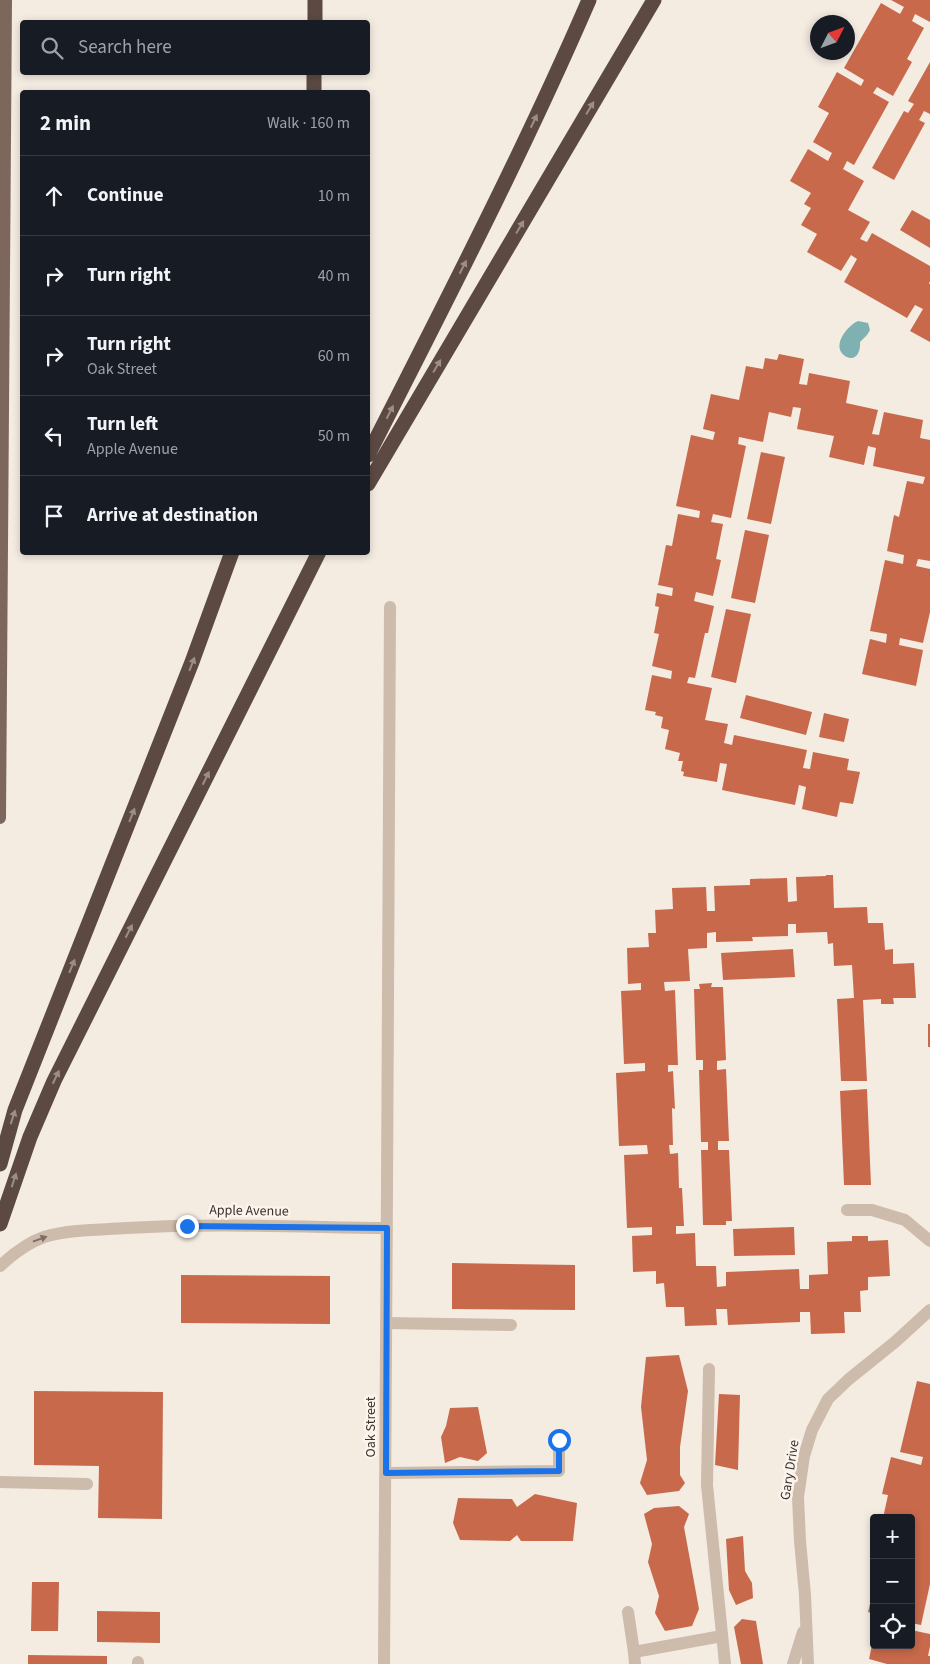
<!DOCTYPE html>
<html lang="en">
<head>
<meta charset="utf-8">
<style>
	:root { --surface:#171b24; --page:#242831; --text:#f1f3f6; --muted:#9ea1a6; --line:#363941 }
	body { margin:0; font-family:"Source Sans 3",sans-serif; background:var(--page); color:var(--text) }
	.controls { position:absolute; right:15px; bottom:15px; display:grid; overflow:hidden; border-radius:5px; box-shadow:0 2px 8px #0003 }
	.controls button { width:45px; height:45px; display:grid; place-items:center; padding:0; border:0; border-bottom:1px solid var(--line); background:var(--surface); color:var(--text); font:25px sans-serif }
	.compass { position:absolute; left:810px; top:15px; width:45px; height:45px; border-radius:50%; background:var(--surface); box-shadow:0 2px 8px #0003; rotate:48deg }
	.stop { position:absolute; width:15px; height:15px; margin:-11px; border:4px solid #1a73e8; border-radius:50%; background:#fff }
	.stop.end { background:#1a73e8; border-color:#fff; box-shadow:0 1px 5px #0008 }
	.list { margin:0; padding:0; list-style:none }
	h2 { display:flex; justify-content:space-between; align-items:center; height:65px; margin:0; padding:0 20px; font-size:21px }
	h2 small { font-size:16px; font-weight:400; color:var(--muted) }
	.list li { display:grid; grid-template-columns:32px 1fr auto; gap:15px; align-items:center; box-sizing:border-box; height:80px; padding:0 20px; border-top:1px solid var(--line) }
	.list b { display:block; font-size:19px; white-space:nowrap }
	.list p { margin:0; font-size:16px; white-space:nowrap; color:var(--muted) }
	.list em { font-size:16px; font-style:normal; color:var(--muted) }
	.icon { flex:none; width:28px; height:28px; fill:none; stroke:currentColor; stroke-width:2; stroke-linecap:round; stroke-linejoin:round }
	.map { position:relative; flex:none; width:930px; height:1664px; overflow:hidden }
	.search { position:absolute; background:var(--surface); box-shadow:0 2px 8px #0003; left:20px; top:20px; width:350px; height:55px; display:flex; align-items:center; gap:12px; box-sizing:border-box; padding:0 18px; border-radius:5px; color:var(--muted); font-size:19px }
	.panel { position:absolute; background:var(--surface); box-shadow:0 2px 8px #0003; left:20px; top:90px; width:350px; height:465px; border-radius:5px }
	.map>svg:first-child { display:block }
</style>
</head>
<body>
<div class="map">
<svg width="930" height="1664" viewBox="0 0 930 1664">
	<rect width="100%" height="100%" fill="#f4ebe1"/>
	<path fill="#7fb0b2" d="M858 321 868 323 870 330 867 335 860 342C861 351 856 363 845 356 831 346 847 326 858 321Z"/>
	<path fill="#c8694b" d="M891 0H930V22L915 14 912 21 924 28 907 59 912 62 893 96 877 87 873 93 889 102 854 165 847 161 843 169 864 181 848 210 870 222 860 239 867 242 872 233 930 266V281L929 284H930V342L910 331 923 309 915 305 907 318 844 282 857 259 851 255 841 271 807 252 817 234 801 225 811 208 804 204 811 193 790 181 808 149 828 161 832 153 813 142 829 113 818 107 837 72 861 86 864 80 844 68 881 3 900 14 904 7Z
		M930 62V114L924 111 919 120 925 123 894 180 872 168 904 111 908 113 914 104 908 101Z
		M912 210 930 220V248L900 230Z
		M779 354 804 359 799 384 807 385 809 373 850 381 846 403 878 410 872 434 879 435 884 412 923 420 920 438 930 440V561L918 559 916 566 930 569V612L923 643 900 638 899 645 923 650 916 686 862 674 870 639 886 643 887 634 870 631 885 560 903 564 904 555 887 551 894 515 899 517 907 481 923 484 925 477 873 466 876 448 868 446 864 465 829 457 834 436 797 429 801 408 793 407 791 417 769 412 763 442 739 437 738 444 746 446 731 518 713 514 711 522 723 524 716 559 721 560 713 596 696 592 694 601 714 606 708 633H705L695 678 689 677 687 683 712 688 705 720 728 724 724 743 732 745 734 735 807 750 803 768 810 769 813 752 849 759 847 770 860 772 853 804 840 802 837 817 802 809 806 787 799 785 795 805 722 790 727 764 720 763 717 782 683 776 684 772 681 771 683 761H678L680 753 665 749 669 730 661 728 663 717 655 715 656 712 645 710 652 675 671 679 672 671 652 666 659 634 654 633 659 607 655 606 657 593 672 596 673 588 658 585 666 545 672 546 678 514 699 518 700 511 676 506 691 435 713 440 715 432 703 429 711 394 739 400 746 366 763 369 765 358 777 360Z
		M761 452 785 457 771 524 747 519Z
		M745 530 769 535 755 603 731 598Z
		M726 609 751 614 736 683 711 677Z
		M746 695 812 712 806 735 740 718Z
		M824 713 849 719 844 742 819 737Z
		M826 875H833L834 908 867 907 868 923H883L885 950 893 949V964L914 963 916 998H893L894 1004H881V999L863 1000 867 1081H841L837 999 854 998 852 965 834 966 833 943 828 944 827 932 796 933V924H788V936L752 937 753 941 716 942V932L707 933V948L688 949 690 981 664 982 665 991 675 990 678 1065H668V1072L673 1071 675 1109 672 1108 673 1145H669L670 1154 678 1153 679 1188H682L684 1226H676V1234L695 1233 696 1266H716L717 1287 726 1286V1272L799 1269 800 1289H809V1275L828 1274 827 1242 852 1241V1236H868V1241L888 1240 890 1276 868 1277V1290L860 1291 861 1312H844L845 1333 811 1334 810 1312H800V1322L728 1325 727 1309H716L717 1325 685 1326 684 1307H666L664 1283 656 1284V1271L633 1272 632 1236 652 1235V1227L627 1228 624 1155 648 1154 647 1145 619 1146 616 1073 645 1071V1063L624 1064 621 991 641 990V983L628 984 627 948 649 947 648 933H656L655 910 673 909 672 888 706 887 707 911H715L714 886 750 885V879L787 878 788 902 797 901 796 877 826 876Z
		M793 949 795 977 723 980 721 953Z
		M712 983 711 987H723L726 1060 717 1061V1070L726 1069 729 1141H718V1150H729L732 1221H726V1225H703L701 1150H708V1142H701L699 1070H703V1060H696L694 989H700L699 984Z
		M928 1024H930V1047H928Z
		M867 1089 871 1185H844L840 1091Z
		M794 1227 795 1255 734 1256 733 1229Z
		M452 1263 575 1265V1310L452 1309Z
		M181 1275 330 1276V1324L181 1323Z
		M679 1355 688 1391 680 1447V1475L685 1483 679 1491 647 1495 640 1483 647 1460 641 1407 646 1357Z
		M917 1381 930 1384V1584L921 1625 911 1623V1518H883L888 1495 882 1494 891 1457 921 1465 923 1457 900 1452Z
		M34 1391 163 1392 162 1519 98 1518 99 1466 34 1465Z
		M719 1394 740 1395 738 1470 715 1465Z
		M478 1407 487 1453 478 1461 460 1457 445 1463 441 1437 446 1426 450 1408Z
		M535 1494 577 1503 573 1541H521L517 1535 510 1541 460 1540 453 1523 458 1498 512 1499 517 1507Z
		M679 1506 689 1514 684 1527 699 1609 692 1626 665 1631 655 1613 659 1596 648 1562 652 1544 644 1514 654 1508Z
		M743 1536 745 1571 752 1583 753 1598 736 1605 729 1590 726 1539Z
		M32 1582H59L58 1631H31Z
		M873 1592H874V1614L868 1612Z
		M97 1611 160 1612V1643L97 1642Z
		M742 1619 756 1621 763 1664H741L734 1627Z
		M911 1630 930 1634V1646L928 1656H930V1664H887L869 1659 873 1640 874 1645H911Z
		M28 1655 107 1656V1664H28Z"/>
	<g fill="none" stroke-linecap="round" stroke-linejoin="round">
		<path stroke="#cdbbac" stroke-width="12" d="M387 1190 390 607
			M847 1210H872L905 1220 930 1241
			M386 1323 511 1325
			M709 1369 707 1485 725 1664
			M386 1473 559 1471V1440
			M0 1482 87 1484
			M628 1612 634 1652
			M138 1664V1662
			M635 1664 634 1652 722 1636"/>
		<path stroke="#cdbbac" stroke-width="12" d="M0 1266C13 1254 27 1243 44 1237 70 1229 100 1230 127 1228 214 1223 301 1227 387 1228
			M384 1664 387 1190
			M793 1664 803 1632
			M808 1664 805 1595 800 1541 798 1497 804 1456 812 1430 828 1399 849 1379 895 1342 930 1310"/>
		<path stroke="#7d675c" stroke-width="12" d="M0 818 6 0"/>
		<path stroke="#5c4a42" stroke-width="15" d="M315 0V22
			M314 92V72
			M368 455C444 305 522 155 589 0
			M368 484 654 0
			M0 1164 15 1110 192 662 232 552
			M0 1224 30 1137 54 1081 319 552"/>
	</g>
	<defs><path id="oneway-solid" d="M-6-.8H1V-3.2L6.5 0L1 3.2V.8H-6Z" transform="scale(1.25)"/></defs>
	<g fill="#9c8e87">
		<use href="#oneway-solid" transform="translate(590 108) rotate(-59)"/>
		<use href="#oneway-solid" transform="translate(534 121) rotate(-65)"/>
		<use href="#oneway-solid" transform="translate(520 227) rotate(-59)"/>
		<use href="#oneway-solid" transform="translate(463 267) rotate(-63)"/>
		<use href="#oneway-solid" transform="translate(437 366) rotate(-59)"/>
		<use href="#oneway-solid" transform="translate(390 412) rotate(-63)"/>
		<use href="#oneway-solid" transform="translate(192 664) rotate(-69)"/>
		<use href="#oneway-solid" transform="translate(206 778) rotate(-64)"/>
		<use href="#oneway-solid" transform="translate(132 815) rotate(-68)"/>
		<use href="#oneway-solid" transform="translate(129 931) rotate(-63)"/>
		<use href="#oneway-solid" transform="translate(72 966) rotate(-68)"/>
		<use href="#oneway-solid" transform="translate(56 1077) rotate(-64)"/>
		<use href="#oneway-solid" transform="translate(13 1117) rotate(-72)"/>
		<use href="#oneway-solid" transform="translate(14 1180) rotate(-72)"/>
	</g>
	<use fill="#7d6f65" href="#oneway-solid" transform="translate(40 1239) rotate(-20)"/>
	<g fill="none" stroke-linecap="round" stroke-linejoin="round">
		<path stroke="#1a73e8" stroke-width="6" d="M187 1226 387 1228 386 1473 559 1471V1440"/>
	</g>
	<g text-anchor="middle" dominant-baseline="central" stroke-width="5" stroke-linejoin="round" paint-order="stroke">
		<g font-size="14" fill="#3b302b" stroke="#fbf5ee">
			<text transform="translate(249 1211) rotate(1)">Apple Avenue</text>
			<text transform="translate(371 1427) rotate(-90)">Oak Street</text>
			<text transform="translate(790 1470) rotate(-81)">Gary Drive</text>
		</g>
	</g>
</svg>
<div class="controls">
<button>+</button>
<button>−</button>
<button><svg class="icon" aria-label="locate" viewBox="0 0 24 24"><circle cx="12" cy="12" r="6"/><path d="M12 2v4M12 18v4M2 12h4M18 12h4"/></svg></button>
</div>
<svg class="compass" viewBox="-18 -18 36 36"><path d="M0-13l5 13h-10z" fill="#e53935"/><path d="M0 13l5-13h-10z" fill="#9ea1a6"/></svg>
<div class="stop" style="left:559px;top:1440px"></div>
<div class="stop end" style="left:187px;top:1226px"></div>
<div class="search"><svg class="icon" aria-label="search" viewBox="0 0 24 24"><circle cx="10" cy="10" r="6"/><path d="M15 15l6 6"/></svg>Search here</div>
<section class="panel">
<h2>2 min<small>Walk · 160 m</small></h2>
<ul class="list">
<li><svg class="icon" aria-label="ahead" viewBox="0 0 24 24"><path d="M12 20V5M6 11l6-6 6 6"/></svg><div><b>Continue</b></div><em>10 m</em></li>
<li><svg class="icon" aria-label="right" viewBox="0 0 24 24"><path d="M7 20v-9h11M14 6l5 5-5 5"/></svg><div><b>Turn right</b></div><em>40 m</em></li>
<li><svg class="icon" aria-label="right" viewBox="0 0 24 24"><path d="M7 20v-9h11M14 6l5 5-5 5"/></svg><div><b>Turn right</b><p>Oak Street</p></div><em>60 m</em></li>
<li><svg class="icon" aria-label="left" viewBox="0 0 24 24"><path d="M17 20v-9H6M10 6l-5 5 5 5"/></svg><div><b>Turn left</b><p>Apple Avenue</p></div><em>50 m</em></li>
<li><svg class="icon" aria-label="arrive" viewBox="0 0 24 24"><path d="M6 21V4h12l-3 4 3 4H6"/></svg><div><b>Arrive at destination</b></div></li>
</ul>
</section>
</div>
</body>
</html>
